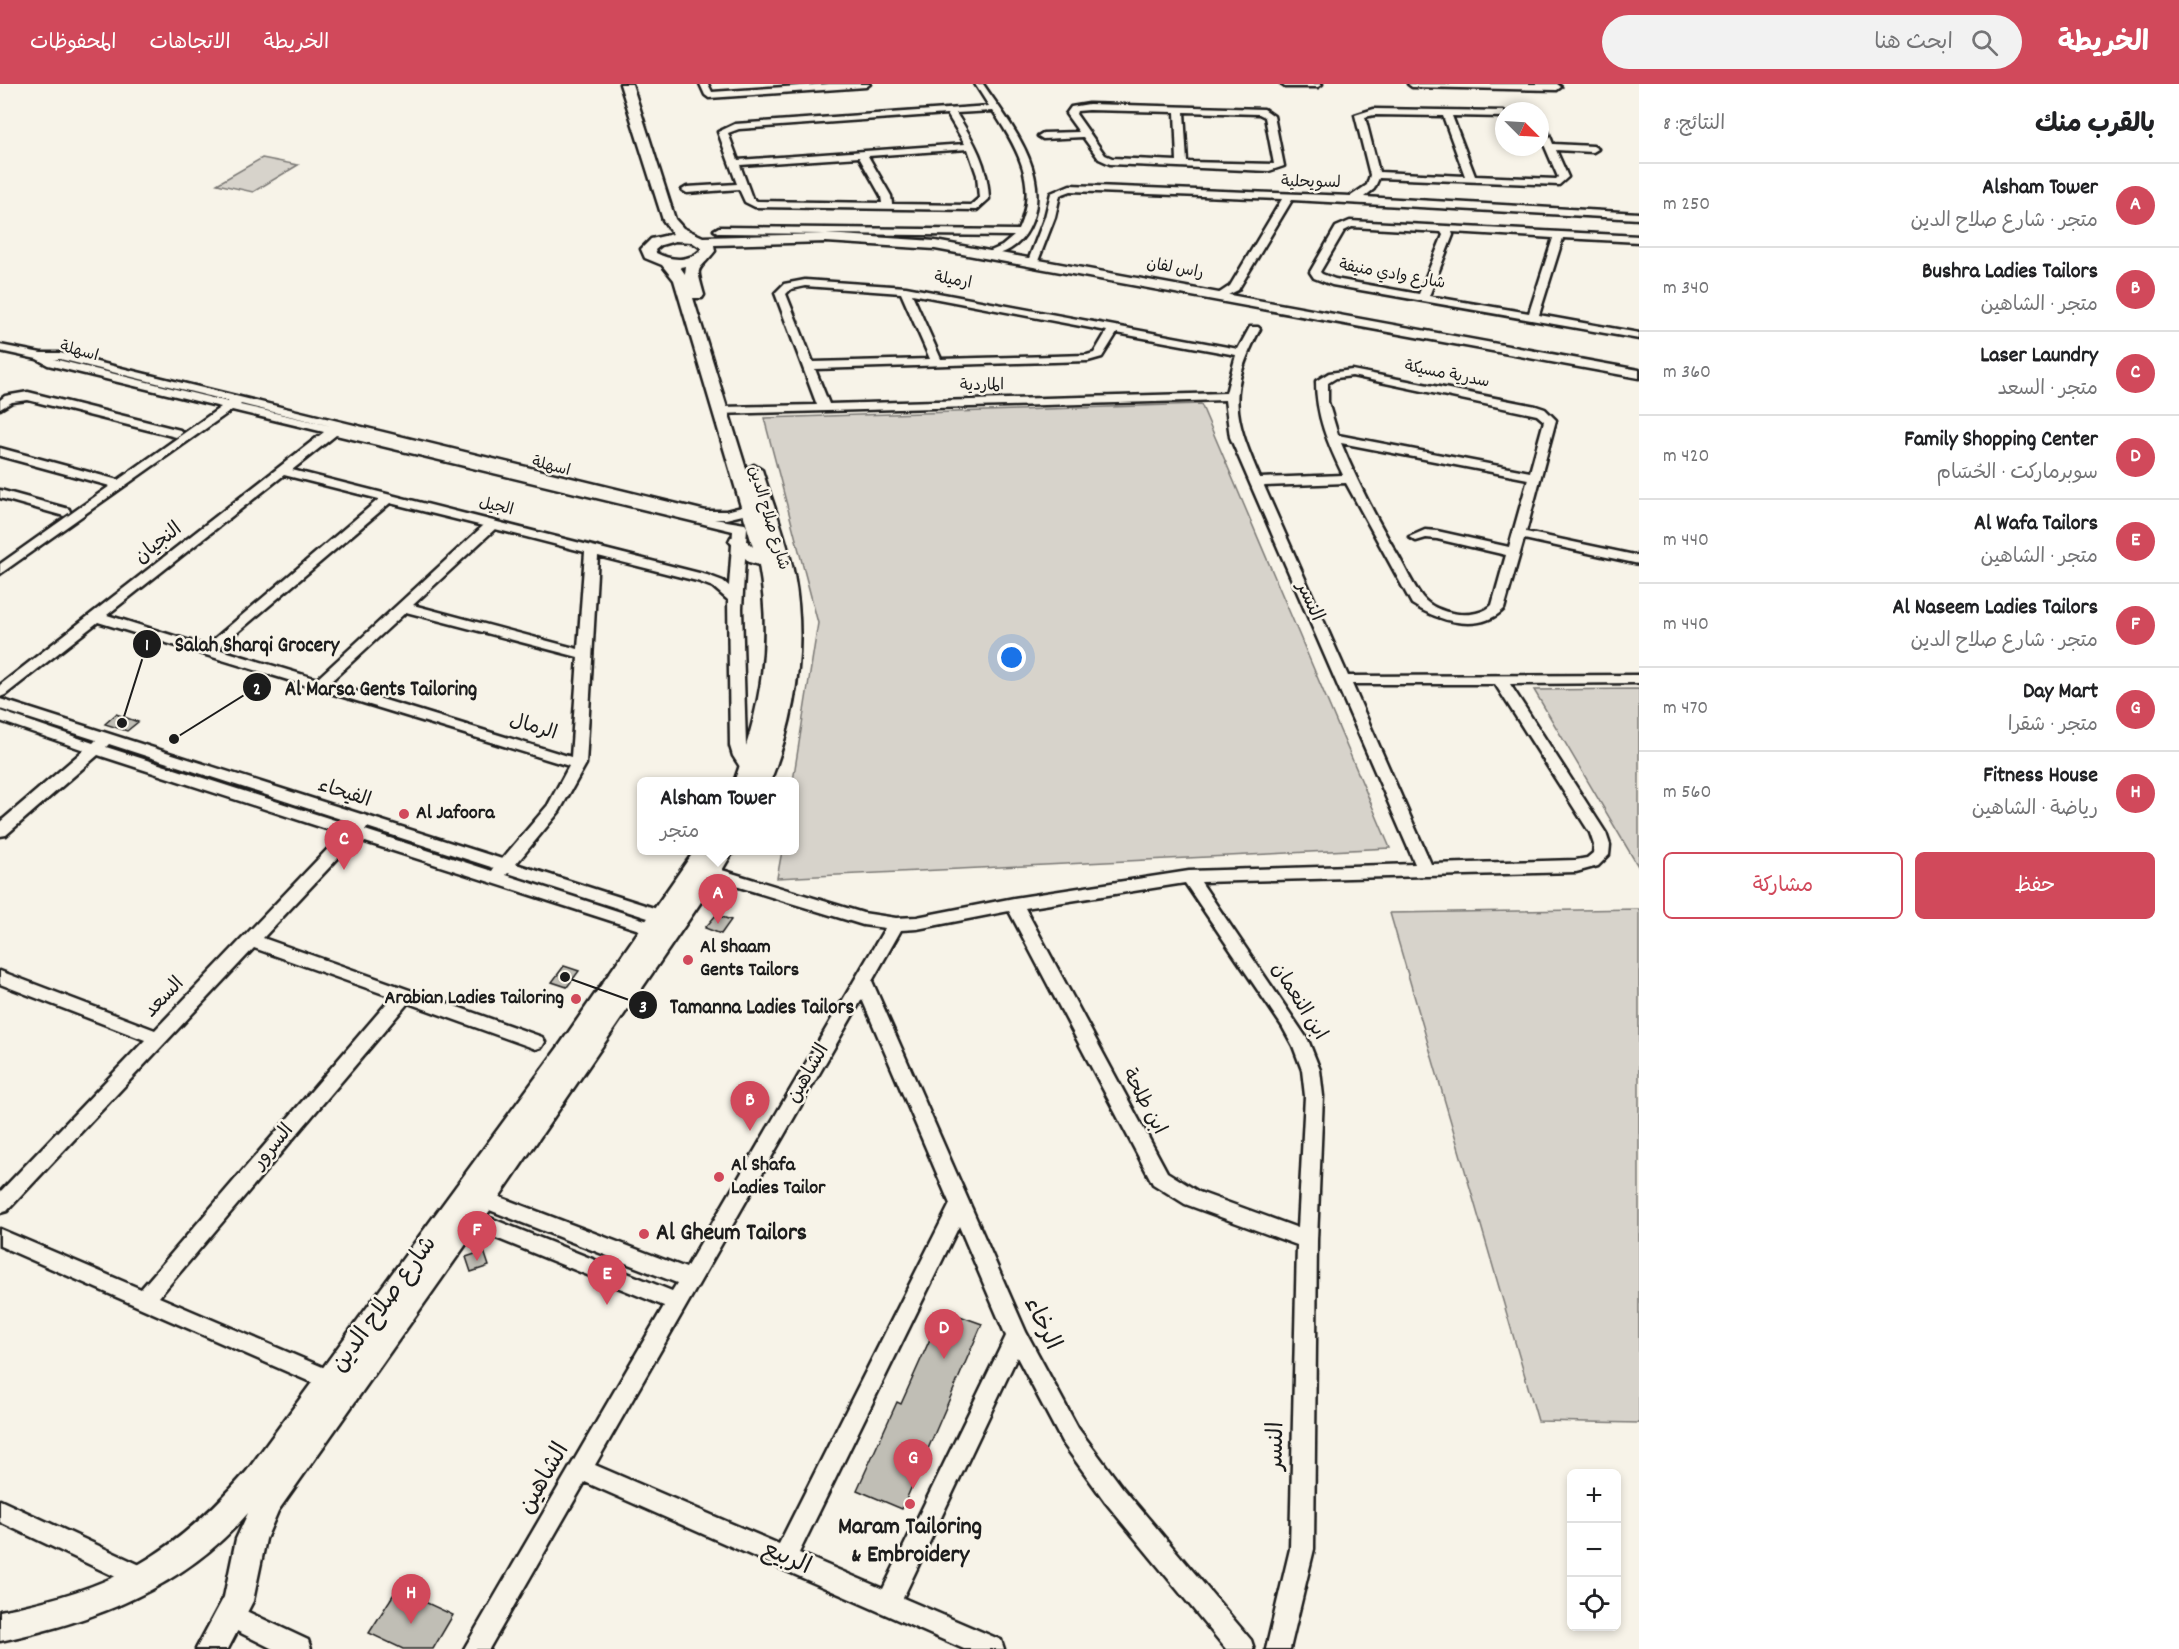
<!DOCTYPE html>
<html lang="ar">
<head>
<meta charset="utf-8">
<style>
	:root { --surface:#fff; --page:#f2f2f2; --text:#202124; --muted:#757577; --line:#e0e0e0; --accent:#d1495b }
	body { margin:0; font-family:Dekko,"Playpen Sans Arabic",sans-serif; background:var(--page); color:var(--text); direction:rtl }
	.controls { position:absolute; right:18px; bottom:18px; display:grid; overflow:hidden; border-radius:9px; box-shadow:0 3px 9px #0003 }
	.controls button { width:54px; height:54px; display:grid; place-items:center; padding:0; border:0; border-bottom:2px solid var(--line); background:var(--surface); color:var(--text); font:30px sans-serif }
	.compass { position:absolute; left:1495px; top:18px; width:54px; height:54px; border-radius:50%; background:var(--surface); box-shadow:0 3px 9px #0003; rotate:114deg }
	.you { position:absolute; left:1012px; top:574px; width:21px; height:21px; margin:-15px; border:4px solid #fff; border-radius:50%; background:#1a73e8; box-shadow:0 0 0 9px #1a73e833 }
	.badge { display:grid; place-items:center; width:39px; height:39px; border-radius:50%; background:var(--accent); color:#fff; font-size:20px; font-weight:700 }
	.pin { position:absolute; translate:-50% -50px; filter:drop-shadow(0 2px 3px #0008) }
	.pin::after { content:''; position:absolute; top:32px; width:21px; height:18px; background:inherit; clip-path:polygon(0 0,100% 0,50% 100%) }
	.popup { position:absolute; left:637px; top:693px; width:162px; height:78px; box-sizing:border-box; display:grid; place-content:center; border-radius:9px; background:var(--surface); filter:drop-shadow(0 2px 4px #0005); font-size:20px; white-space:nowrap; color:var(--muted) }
	.popup b { font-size:22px; color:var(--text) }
	.popup::after { content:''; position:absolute; left:50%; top:100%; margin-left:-12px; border:12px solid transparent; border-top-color:var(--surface) }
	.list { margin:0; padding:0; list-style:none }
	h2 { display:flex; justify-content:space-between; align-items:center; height:78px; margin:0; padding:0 24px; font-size:26px }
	h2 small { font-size:20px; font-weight:400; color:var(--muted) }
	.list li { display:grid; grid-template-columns:39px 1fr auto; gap:18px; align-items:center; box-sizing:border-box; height:84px; padding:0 24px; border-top:2px solid var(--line) }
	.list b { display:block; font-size:22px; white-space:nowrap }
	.list p { margin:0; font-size:20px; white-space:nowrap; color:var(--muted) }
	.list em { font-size:20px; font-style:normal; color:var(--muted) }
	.actions { display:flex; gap:12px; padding:18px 24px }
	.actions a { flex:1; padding:14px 0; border:2px solid var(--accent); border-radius:9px; text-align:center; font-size:21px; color:var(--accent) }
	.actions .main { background:var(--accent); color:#fff }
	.icon { flex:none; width:33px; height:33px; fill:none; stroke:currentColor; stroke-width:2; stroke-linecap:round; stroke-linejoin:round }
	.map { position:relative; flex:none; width:1639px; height:1565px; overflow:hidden; direction:ltr }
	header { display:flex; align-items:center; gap:36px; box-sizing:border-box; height:84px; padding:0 30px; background:var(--accent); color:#fff }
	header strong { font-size:28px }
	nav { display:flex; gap:33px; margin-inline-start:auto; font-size:21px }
	.search { width:420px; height:54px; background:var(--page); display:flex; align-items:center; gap:15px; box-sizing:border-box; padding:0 21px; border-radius:33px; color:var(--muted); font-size:22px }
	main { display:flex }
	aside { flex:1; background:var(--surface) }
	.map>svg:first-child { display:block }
</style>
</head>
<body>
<header>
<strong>الخريطة</strong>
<div class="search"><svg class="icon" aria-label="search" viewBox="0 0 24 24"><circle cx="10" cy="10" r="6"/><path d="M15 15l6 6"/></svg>ابحث هنا</div>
<nav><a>الخريطة</a><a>الاتجاهات</a><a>المحفوظات</a></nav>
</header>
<main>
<aside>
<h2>بالقرب منك<small>النتائج: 8</small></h2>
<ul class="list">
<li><span class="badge">A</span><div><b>Alsham Tower</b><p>متجر · شارع صلاح الدين</p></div><em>250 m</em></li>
<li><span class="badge">B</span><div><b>Bushra Ladies Tailors</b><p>متجر · الشاهين</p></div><em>340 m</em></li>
<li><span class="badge">C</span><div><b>Laser Laundry</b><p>متجر · السعد</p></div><em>360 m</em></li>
<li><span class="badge">D</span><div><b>Family Shopping Center</b><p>سوبرماركت · الحُسَام</p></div><em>420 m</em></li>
<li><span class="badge">E</span><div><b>Al Wafa Tailors</b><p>متجر · الشاهين</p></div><em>440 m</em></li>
<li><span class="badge">F</span><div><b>Al Naseem Ladies Tailors</b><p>متجر · شارع صلاح الدين</p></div><em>440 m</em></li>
<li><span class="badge">G</span><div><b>Day Mart</b><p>متجر · شقرا</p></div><em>470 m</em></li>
<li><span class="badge">H</span><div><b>Fitness House</b><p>رياضة · الشاهين</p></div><em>560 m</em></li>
</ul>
<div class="actions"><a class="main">حفظ</a><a>مشاركة</a></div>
</aside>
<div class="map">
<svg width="1639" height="1565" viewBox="0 0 1639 1565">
	<rect width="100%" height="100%" fill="#f7f3e8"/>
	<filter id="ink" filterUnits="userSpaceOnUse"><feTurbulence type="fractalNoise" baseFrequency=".0167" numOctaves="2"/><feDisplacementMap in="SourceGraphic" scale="12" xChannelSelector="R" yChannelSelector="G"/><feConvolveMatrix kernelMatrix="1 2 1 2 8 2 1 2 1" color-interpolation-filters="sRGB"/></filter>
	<g filter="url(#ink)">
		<path fill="#d7d3cb" stroke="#7a7874" stroke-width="1.5" d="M262 74 298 81 253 108 217 100Z
			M1201 320 1390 764 777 794 782 767 795 766V698L793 697 818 539 764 334Z
			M1639 605V784L1534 606Z
			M1639 825V1339L1538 1337 1390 829Z"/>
		<path fill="#c0beb5" stroke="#1c1c1c" stroke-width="1.5" d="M116 630 138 638 127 647 105 640Z
			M716 831 731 836 721 850 705 844Z
			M564 882 579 887 567 903 552 898Z
			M484 1167 489 1182 471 1188 466 1173Z
			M943 1226 982 1240 902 1425 857 1406 897 1318 901 1320Z
			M397 1505 453 1531 433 1565H403L369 1549Z"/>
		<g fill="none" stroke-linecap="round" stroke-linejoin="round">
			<defs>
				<path id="minor" d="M700 0H708L712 8 829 0H870L866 3 709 14 705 11Z
					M975 0H983C1010 40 1050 86 1032 137 1024 158 1011 168 989 173L984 170 1002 162 1014 152 719 149 714 146 719 143 1018 146C1039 101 1018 65 993 27L956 29C974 57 988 81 989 115L977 126 755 123 745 118 739 105 687 109 682 106 687 103 737 100 718 48 735 40 989 22ZM947 30 965 60 738 76 728 49 739 45ZM968 65 977 91 979 114 971 121 892 120 891 112 868 72ZM859 73 881 112 882 119 757 117 752 114 740 81Z
					M1281 0H1322L1318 3H1285Z
					M1408 0H1557L1561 3 1557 6 1412 3Z
					M1089 20 1264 25 1274 32 1284 82 1269 87 1110 80 1099 75 1083 53 1043 55 1038 52 1043 49 1079 48 1066 30 1071 23ZM1089 26 1175 28 1177 77 1112 74 1105 71 1076 30 1077 27ZM1184 28 1259 30 1265 33 1274 80 1187 78Z
					M1374 25 1504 27V33L1452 32 1475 92 1556 95 1558 93 1540 51V37L1545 40 1553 60 1593 62 1598 65 1593 68 1556 66 1568 93 1559 101 1379 94 1374 105 1364 113 1639 129V135L1292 116 1238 206 1220 215 1215 212 1230 202 1282 115 1071 107 1060 111 1055 133 1038 177 1033 180 1028 177 1045 133 1051 109 1070 101 1351 112 1367 101 1370 91 1355 31ZM1374 31 1443 32 1465 92 1379 88 1365 33Z
					M1350 137 1639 152V158L1563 154 1539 231 1639 249V255L1332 201 1314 194 1310 188 1336 143ZM1352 143 1441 148 1443 151 1419 210 1335 195 1322 190 1320 188 1344 147ZM1452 148 1553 154 1529 229 1429 212 1453 151Z
					M805 196 906 203 1238 265 1250 243H1258L1260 245C1227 308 1233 331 1260 394L1343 391C1328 360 1316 332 1316 297L1329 289 1352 286 1536 322 1545 325 1556 336 1526 448 1639 472V480L1524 455 1504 525C1479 550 1438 537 1412 520L1346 399 1264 402 1348 592 1639 591V599L1510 600 1606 749 1610 761 1609 771 1598 782 1576 788 1201 798 1308 956 1320 986 1323 1012 1317 1156 1314 1465 1290 1565H1266L1290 1465 1297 1161 1185 1120 1153 1100 1009 827 917 845 901 846 872 897 1026 1248 1078 1344 1122 1403 1251 1556 1254 1565H1226L1106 1419 1062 1358 1017 1273 903 1514 1001 1556 1004 1565H964L585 1398 489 1565H464L664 1222 454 1137 451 1131 454 1125 461 1123 468 1125 672 1207 677 1199 469 1118 466 1112 469 1106 476 1104 686 1184 885 844 863 841 693 789 691 785 693 781 699 779 863 829 896 834 917 833 1014 814 1189 787 1415 780 1230 353 1225 316 717 330V324L721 323 817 321 775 209 784 200ZM805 202 901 209 930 275 813 278 786 210 791 205ZM912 210 1107 247 1094 269 1087 271 941 275ZM1117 249 1236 271 1226 309 829 320 815 285 1088 277 1102 273ZM1352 292 1537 331 1544 337 1530 388 1338 351 1328 318V299L1336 294ZM1341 359 1528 395 1509 463 1437 447 1425 446 1409 453 1416 457 1426 454 1437 455 1506 471 1492 521C1476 537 1436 531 1422 513 1413 501 1406 486 1399 473 1377 436 1357 398 1341 359ZM1352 600H1495L1590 749 1594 761 1593 769 1587 774 1576 776 1431 780ZM1185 799 1282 942 1293 962 1302 986 1305 1012 1298 1144 1199 1108 1167 1088 1025 824ZM862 915 950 1120 779 1460 595 1381ZM959 1142 1006 1252 883 1505 799 1469Z
					M0 261 41 269H60L706 427H726L742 423 748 427 747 430 726 435H714L745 440 747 443 742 524 746 662 754 681 764 682 767 686 764 690 744 689 733 672 730 662 728 516 713 503 697 497 598 472 586 680 559 728 516 780 679 832 682 836 679 840 673 842 508 789 506 791 670 844 673 848 670 852H658L356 755 263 854 542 953 545 958 542 963 536 965 408 919 159 1213 346 1293 349 1300 346 1307 338 1310 0 1162V1145L141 1205 392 913 254 864 7 1127 0 1129V1108L145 956 0 900V887L155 946 342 750 98 671 6 751 0 752V738L84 666 0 637V627L93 659 96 656 0 625V615L502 775 548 721 569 682 98 538 5 611 0 613V601L324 348 232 326 0 490V480L110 402 0 372V364L118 396 221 323 48 281 37 275 0 267ZM54 275H60L229 317 228 318ZM241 320 331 342 240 321ZM336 351 733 447 729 502 723 497 707 491 292 386ZM284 391 379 415 206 562 107 531ZM390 419 483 442 317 595 218 565ZM495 445 585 468 578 565 413 521ZM406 528 578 573 571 673 329 599ZM109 660 353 739 350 741 106 663ZM367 743 494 784 492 787 365 746Z
					M28 308 180 346 182 349 176 353 28 316 12 318 0 325V316L5 312Z
					M0 406 69 425 70 428 64 432 0 414Z
					M0 1416 153 1487 157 1495 153 1503 145 1506 137 1503 0 1438Z
					M231 1520 308 1556 311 1565H273L223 1540 219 1532 223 1524Z"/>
				<path id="tertiary" d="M620 0H632L675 135 683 144 703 153 826 150 935 157 1639 286V294L935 165 826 158 714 161 715 167C697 190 695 179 704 211L702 214H693L746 385 754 381 762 386C773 421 787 455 794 491 807 561 796 632 770 698H734C761 624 773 559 759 481L749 478 729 457 731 453H743L753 463 674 196 662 181 645 174 641 165 651 155 673 150 663 136ZM675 157 692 158 701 164V166C689 178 671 177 656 169L655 166 661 161ZM686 182 685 190 680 183Z
					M695 766H734L718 793 493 1122 278 1427 266 1455 253 1517 228 1565H196L224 1513 236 1455 248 1429C184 1504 93 1538 0 1557V1527C112 1505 171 1474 247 1387L559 962Z"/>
			</defs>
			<use href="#minor" stroke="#1c1c1c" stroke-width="5"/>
			<use href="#tertiary" stroke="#1c1c1c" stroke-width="5"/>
			<use href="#minor" fill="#f7f3e8" fill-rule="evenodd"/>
			<use href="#tertiary" fill="#f7f3e8" fill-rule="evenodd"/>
		</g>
	</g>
	<g fill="#d1495b" stroke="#f7f3e8" stroke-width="2">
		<circle cx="404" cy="730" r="6"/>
		<circle cx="688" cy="876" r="6"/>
		<circle cx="576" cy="915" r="6"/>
		<circle cx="719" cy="1093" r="6"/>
		<circle cx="644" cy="1150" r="6"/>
		<circle cx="910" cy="1420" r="6"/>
	</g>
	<g text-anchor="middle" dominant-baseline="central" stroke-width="5" stroke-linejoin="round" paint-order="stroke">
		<g font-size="16" fill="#1c1c1c" stroke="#f7f3e8">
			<text transform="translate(1311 99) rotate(1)">لسويحلية</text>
			<text transform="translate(1175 185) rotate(10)">راس لفان</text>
			<text transform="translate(1392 191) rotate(10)">شارع وادي منيفة</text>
			<text transform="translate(953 197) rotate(10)">ارميلة</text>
			<text transform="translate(79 268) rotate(15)">اسهلة</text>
			<text transform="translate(1447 291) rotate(11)">سدرية مسيكة</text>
			<text transform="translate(982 302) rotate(-1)">الماردية</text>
			<text transform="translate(551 383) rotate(14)">اسهلة</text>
			<text transform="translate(496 423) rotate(14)">الجيل</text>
			<text transform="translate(768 434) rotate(73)">شارع صلاح الدين</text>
		</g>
		<g font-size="20" fill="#1c1c1c" stroke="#f7f3e8">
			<text transform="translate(159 460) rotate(-38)">النجيان</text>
			<text transform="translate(1309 518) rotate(66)">النسر</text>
			<text transform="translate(533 644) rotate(17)">الرمال</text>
			<text transform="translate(344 710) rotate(18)">الفيحاء</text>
			<text transform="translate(165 914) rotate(-46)">السعد</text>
			<text transform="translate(1298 918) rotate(58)">ابن النعمان</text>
			<text transform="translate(809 990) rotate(-60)">الشاهين</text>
			<text transform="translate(1143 1018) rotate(62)">ابن طلحة</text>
			<text transform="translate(274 1063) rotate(-50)">السرور</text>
		</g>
		<g font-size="20" font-weight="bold" fill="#1c1c1c" stroke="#f7f3e8" text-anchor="start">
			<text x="416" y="730">Al Jafoora</text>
			<text x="700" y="864">Al Shaam<tspan x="700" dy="23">Gents Tailors</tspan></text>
			<text x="564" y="915" text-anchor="end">Arabian Ladies Tailoring</text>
			<text x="731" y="1082">Al Shafa<tspan x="731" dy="23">Ladies Tailor</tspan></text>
		</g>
		<g font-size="24" font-weight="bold" fill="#1c1c1c" stroke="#f7f3e8" text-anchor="start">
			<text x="656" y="1150">Al Gheum Tailors</text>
			<text x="910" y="1444" text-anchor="middle">Maram Tailoring<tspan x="910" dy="28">&amp; Embroidery</tspan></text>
		</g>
		<g font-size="24" fill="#1c1c1c" stroke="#f7f3e8">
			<text transform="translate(385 1221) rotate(-54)">شارع صلاح الدين</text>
			<text transform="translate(1041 1240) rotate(64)">الرخاء</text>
			<text transform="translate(1277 1362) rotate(-89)">النسر</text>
			<text transform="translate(545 1395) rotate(-60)">الشاهين</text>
			<text transform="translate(786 1475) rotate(24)">الربيع</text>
		</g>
	</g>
	<path fill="none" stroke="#1c1c1c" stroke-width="2" d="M122 639L147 560M174 655L257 603M565 893L643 921"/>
	<g fill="#1c1c1c" stroke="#f7f3e8" stroke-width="2">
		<circle cx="122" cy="639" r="6"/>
		<circle cx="174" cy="655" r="6"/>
		<circle cx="565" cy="893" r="6"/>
		<circle cx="147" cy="560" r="15"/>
		<circle cx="257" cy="603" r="15"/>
		<circle cx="643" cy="921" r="15"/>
	</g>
	<g font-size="18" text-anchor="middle" font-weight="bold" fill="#fff">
		<text x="147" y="566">1</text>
		<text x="257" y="610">2</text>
		<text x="643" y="928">3</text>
	</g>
	<g font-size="21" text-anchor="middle" font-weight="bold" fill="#1c1c1c" stroke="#f7f3e8" stroke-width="5" stroke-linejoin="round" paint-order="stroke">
		<text x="257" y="567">Salah Sharqi Grocery</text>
		<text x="381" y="611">Al Marsa Gents Tailoring</text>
		<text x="762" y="929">Tamanna Ladies Tailors</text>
	</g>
</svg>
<div class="controls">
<button>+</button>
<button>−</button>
<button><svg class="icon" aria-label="locate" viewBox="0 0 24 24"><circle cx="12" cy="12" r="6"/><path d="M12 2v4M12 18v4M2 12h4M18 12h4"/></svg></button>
</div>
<svg class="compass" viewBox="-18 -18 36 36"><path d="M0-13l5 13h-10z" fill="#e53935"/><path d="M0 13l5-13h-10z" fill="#757577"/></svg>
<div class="you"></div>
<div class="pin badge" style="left:718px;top:840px">A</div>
<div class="popup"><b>Alsham Tower</b>متجر</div>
<div class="pin badge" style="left:750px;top:1047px">B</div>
<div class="pin badge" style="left:344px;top:786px">C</div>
<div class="pin badge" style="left:944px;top:1275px">D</div>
<div class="pin badge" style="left:607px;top:1221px">E</div>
<div class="pin badge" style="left:477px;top:1177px">F</div>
<div class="pin badge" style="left:913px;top:1405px">G</div>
<div class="pin badge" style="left:411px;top:1540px">H</div>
</div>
</main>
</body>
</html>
